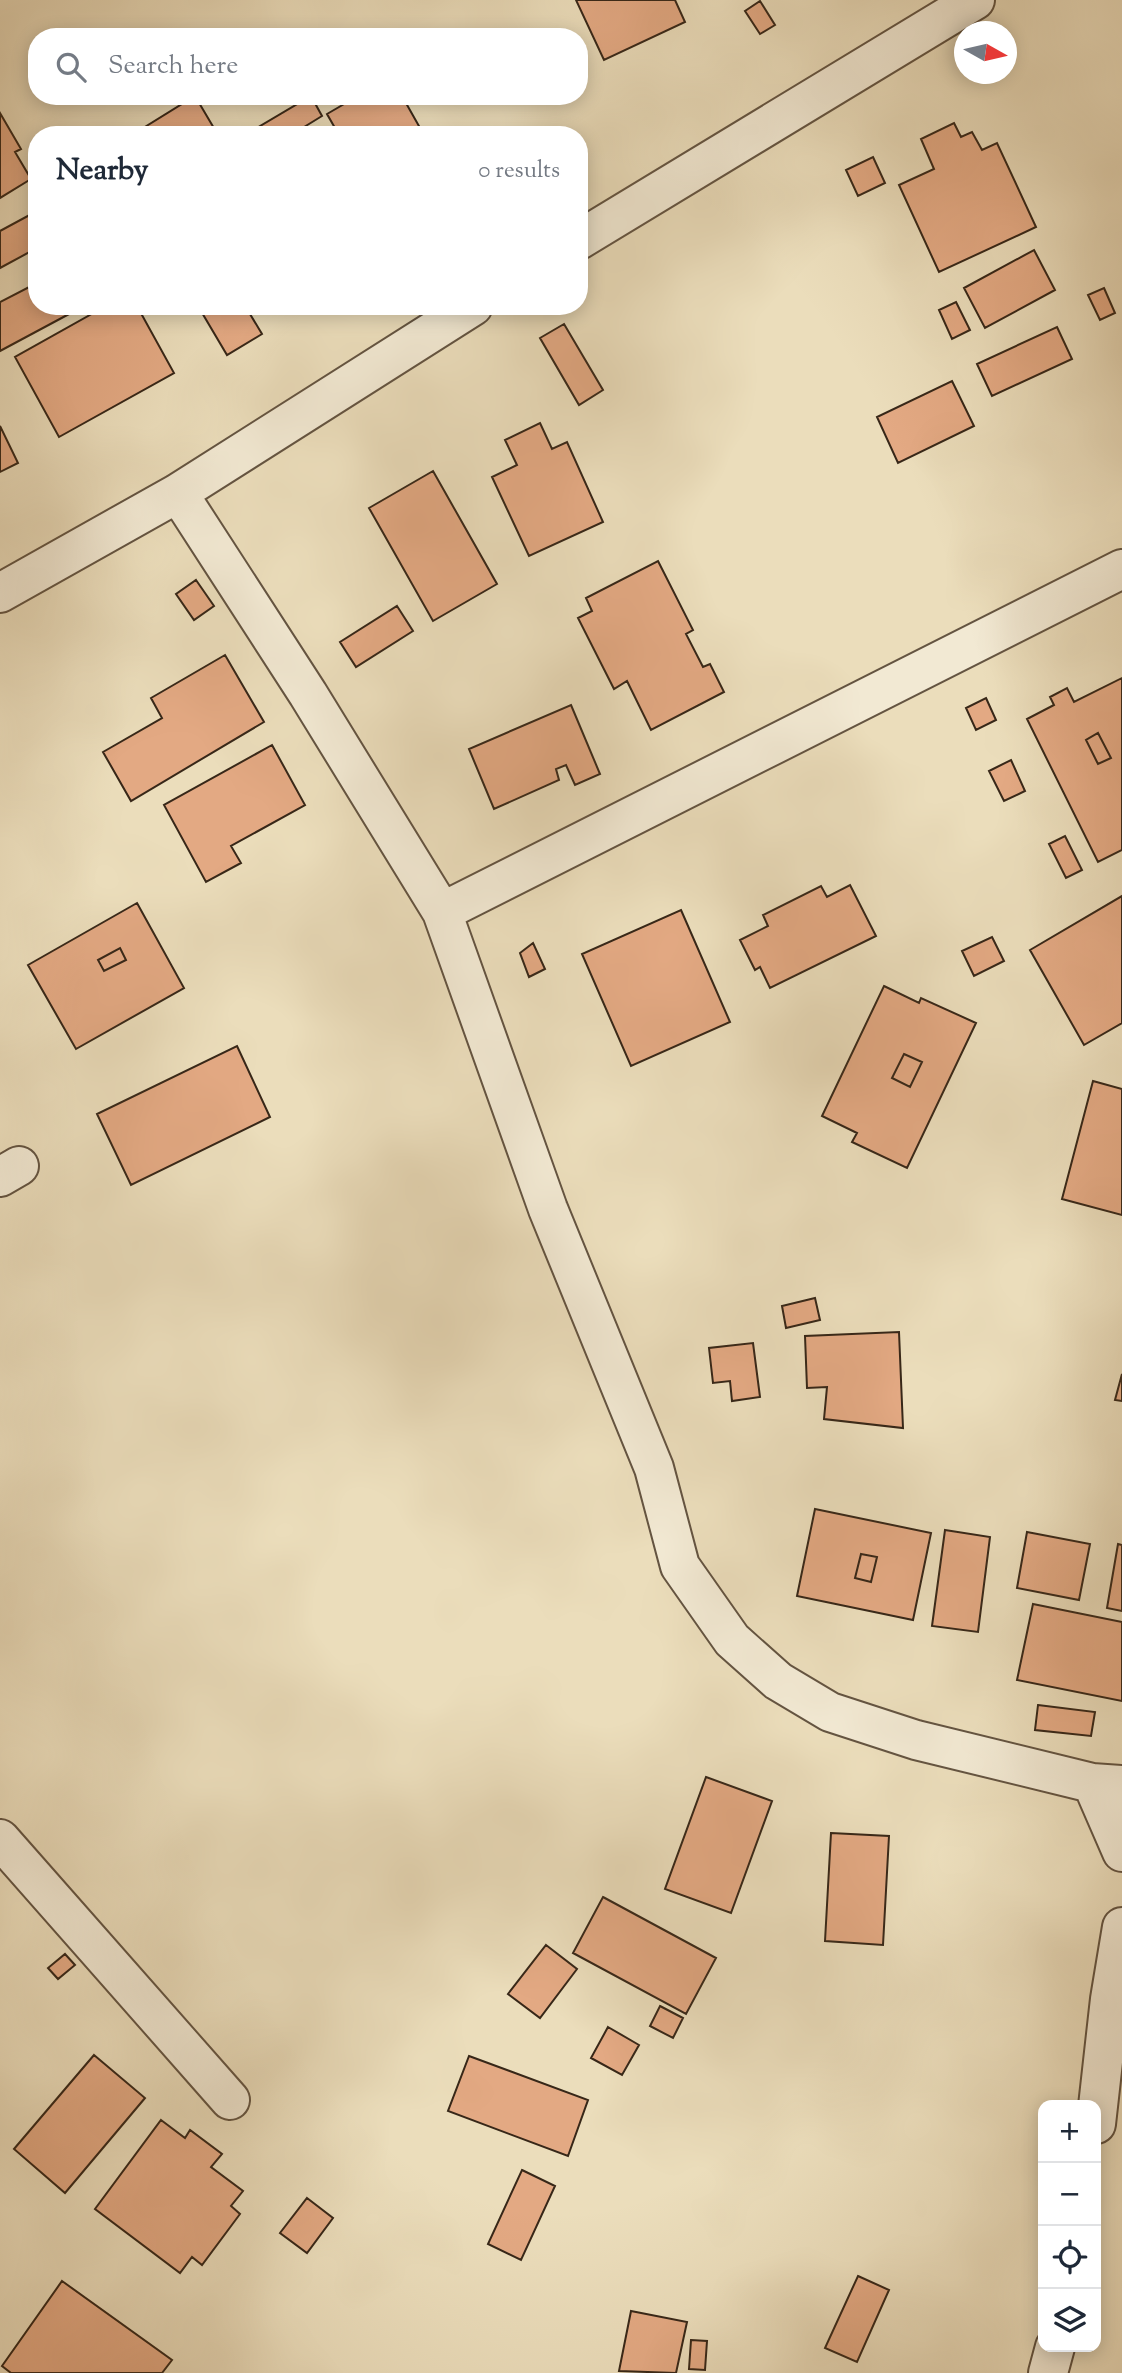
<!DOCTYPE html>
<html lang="en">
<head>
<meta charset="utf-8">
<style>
	:root { --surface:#fff; --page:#f6f6f7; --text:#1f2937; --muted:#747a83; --line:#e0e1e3 }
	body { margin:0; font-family:"Sorts Mill Goudy",serif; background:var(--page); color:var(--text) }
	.controls { position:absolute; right:21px; bottom:21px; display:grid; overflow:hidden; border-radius:14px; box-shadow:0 4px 18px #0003 }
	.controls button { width:63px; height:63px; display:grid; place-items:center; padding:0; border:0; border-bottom:2px solid var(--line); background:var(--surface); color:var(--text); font:35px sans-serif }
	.compass { position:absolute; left:954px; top:21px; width:63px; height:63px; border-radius:50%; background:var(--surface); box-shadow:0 4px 18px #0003; rotate:98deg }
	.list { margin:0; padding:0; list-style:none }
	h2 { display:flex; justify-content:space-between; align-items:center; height:91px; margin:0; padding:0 28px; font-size:30px }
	h2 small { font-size:23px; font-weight:400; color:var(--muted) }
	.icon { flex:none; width:38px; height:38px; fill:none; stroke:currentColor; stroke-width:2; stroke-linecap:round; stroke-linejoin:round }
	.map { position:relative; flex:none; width:1122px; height:2373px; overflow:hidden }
	.search { position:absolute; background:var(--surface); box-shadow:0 4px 18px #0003; left:28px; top:28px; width:560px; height:77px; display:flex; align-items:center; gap:18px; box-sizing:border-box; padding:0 24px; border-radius:28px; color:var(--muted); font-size:26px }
	.panel { position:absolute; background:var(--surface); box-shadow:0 4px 18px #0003; left:28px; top:126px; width:560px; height:189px; border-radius:28px }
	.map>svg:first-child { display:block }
</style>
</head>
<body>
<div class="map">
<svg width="1122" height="2373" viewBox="0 0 1122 2373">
	<rect width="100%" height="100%" fill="#ebddbb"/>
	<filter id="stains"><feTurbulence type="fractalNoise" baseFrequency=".00286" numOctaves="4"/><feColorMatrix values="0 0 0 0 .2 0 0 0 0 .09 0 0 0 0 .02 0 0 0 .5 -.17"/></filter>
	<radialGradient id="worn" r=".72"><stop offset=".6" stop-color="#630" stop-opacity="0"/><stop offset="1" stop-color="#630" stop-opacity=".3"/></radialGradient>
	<path fill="#e3a983" stroke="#372718" stroke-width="2" fill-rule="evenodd" d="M576 0H675L685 22 604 60Z
		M760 1 775 25 760 34 745 11Z
		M195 96 218 135H132Z
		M311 96 322 116 291 135H245Z
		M358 96H402L424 135H339L327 114Z
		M0 113 21 149 15 152 31 179 0 198Z
		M954 123 961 137 972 132 982 150 997 143 1036 227 939 272 899 185 934 169 921 139Z
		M873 157 885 183 858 196 846 170Z
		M37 211V248L0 268V231Z
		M1034 250 1055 290 985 328 964 288Z
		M37 283V306H84L0 351V302Z
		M1104 288 1115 313 1100 320 1088 295Z
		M956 302 970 330 952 339 939 310Z
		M106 306H137L174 373 59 437 15 357Z
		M198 306H262L250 314 262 334 227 355Z
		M564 324 603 390 579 405 540 338Z
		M1057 327 1072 359 992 396 977 364Z
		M952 381 974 426 898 463 877 417Z
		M540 423 552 449 567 442 603 522 529 556 492 477 517 465 505 440Z
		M0 426 18 463 0 472Z
		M433 471 497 584 433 621 369 508Z
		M658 561 693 630 686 634 703 667 710 664 724 692 651 730 627 681 614 689 578 618 592 611 586 598Z
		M196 580 214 606 194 620 176 594Z
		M397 606 413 631 356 667 340 642Z
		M225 655 264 722 131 801 103 752 162 718 151 698Z
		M1122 678V850L1098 862 1027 719 1054 705 1050 697 1067 688 1074 702ZM1098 733 1111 758 1098 764 1086 740Z
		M986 698 996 720 976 730 966 708Z
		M571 705 600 774 575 785 566 765 556 769 559 780 494 809 469 749Z
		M1098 733 1111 758 1098 764 1086 740Z
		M272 745 305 805 231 846 241 863 206 882 164 805Z
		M1011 760 1025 791 1004 801 989 771Z
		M1065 836 1082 870 1066 878 1049 844Z
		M850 885 876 936 770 988 760 967 755 970 740 940 768 926 763 915 821 886 827 897Z
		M1122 896V1023L1084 1045 1030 950Z
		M137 903 184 988 76 1049 28 965ZM120 948 126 960 104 971 98 960Z
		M681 910 730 1022 631 1066 582 954Z
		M992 937 1004 961 974 976 962 951Z
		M533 943 545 969 529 977 520 953Z
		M120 948 126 960 104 971 98 960Z
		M884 986 919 1003 921 998 976 1023 907 1168 852 1142 857 1133 822 1116ZM904 1054 922 1062 910 1087 892 1078Z
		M237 1046 270 1117 131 1185 97 1114Z
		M904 1054 922 1062 910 1087 892 1078Z
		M1093 1081 1122 1089V1215L1062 1199Z
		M815 1298 820 1320 786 1328 782 1306Z
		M899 1332 903 1428 824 1419 827 1387 807 1388 805 1336Z
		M753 1343 760 1397 732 1401 730 1381 713 1383 709 1348Z
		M1122 1374V1401L1115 1400Z
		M815 1509 931 1533 913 1620 797 1596ZM861 1554 877 1557 871 1582 855 1578Z
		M945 1530 990 1537 978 1632 932 1626Z
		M1027 1532 1090 1544 1079 1600 1017 1588Z
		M1118 1544 1122 1545V1611L1107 1608Z
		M861 1554 877 1557 871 1582 855 1578Z
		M1033 1604 1122 1622V1701L1017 1680Z
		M1038 1705 1095 1712 1091 1736 1035 1730Z
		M706 1777 772 1801 731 1913 665 1889Z
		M831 1833 889 1836 883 1945 825 1941Z
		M603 1897 716 1958 686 2014 573 1953Z
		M546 1945 577 1969 540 2018 508 1994Z
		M65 1954 75 1965 58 1979 48 1968Z
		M660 2006 683 2018 673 2038 650 2026Z
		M608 2027 639 2045 622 2075 591 2058Z
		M94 2055 145 2098 65 2193 14 2149Z
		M469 2056 588 2100 568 2156 448 2111Z
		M161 2120 185 2138 190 2130 222 2154 211 2167 243 2191 231 2206 240 2214 202 2265 192 2257 180 2273 95 2209Z
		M522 2170 555 2186 521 2260 488 2244Z
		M307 2198 333 2218 307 2253 280 2233Z
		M858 2276 889 2290 857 2362 825 2348Z
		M62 2281 172 2360 162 2373H11L2 2366Z
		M631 2311 687 2322 676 2373 619 2371Z
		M691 2340 707 2341 705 2370 689 2369Z"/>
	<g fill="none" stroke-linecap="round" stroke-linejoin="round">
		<defs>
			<path id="minor" d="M579 240 975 0
				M178 493 308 694 442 912 548 1209 654 1468 680 1566 732 1640 778 1681 830 1712 916 1740 1092 1783 1122 1785
				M0 593 178 493 473 306
				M442 912 1122 569
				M0 1177 19 1166
				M1092 1783 1122 1852
				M0 1839 230 2100
				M1096 2124 1110 1999 1122 1927
				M1048 2373 1055 2347"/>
		</defs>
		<use href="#minor" stroke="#645441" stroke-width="42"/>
		<use href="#minor" stroke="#f2e9d3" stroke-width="38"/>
	</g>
	<rect width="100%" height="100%" filter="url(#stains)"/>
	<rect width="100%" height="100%" fill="url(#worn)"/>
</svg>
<div class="controls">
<button>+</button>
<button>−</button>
<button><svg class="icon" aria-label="locate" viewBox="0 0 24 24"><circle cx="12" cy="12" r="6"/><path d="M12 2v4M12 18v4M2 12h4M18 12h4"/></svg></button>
<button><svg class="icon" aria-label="layers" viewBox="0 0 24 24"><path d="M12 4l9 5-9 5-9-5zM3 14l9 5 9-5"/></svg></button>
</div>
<svg class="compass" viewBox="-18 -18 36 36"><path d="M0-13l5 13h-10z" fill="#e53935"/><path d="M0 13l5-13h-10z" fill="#747a83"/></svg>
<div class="search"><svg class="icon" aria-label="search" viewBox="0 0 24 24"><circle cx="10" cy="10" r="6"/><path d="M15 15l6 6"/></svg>Search here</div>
<section class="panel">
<h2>Nearby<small>0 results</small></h2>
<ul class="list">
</ul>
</section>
</div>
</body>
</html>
